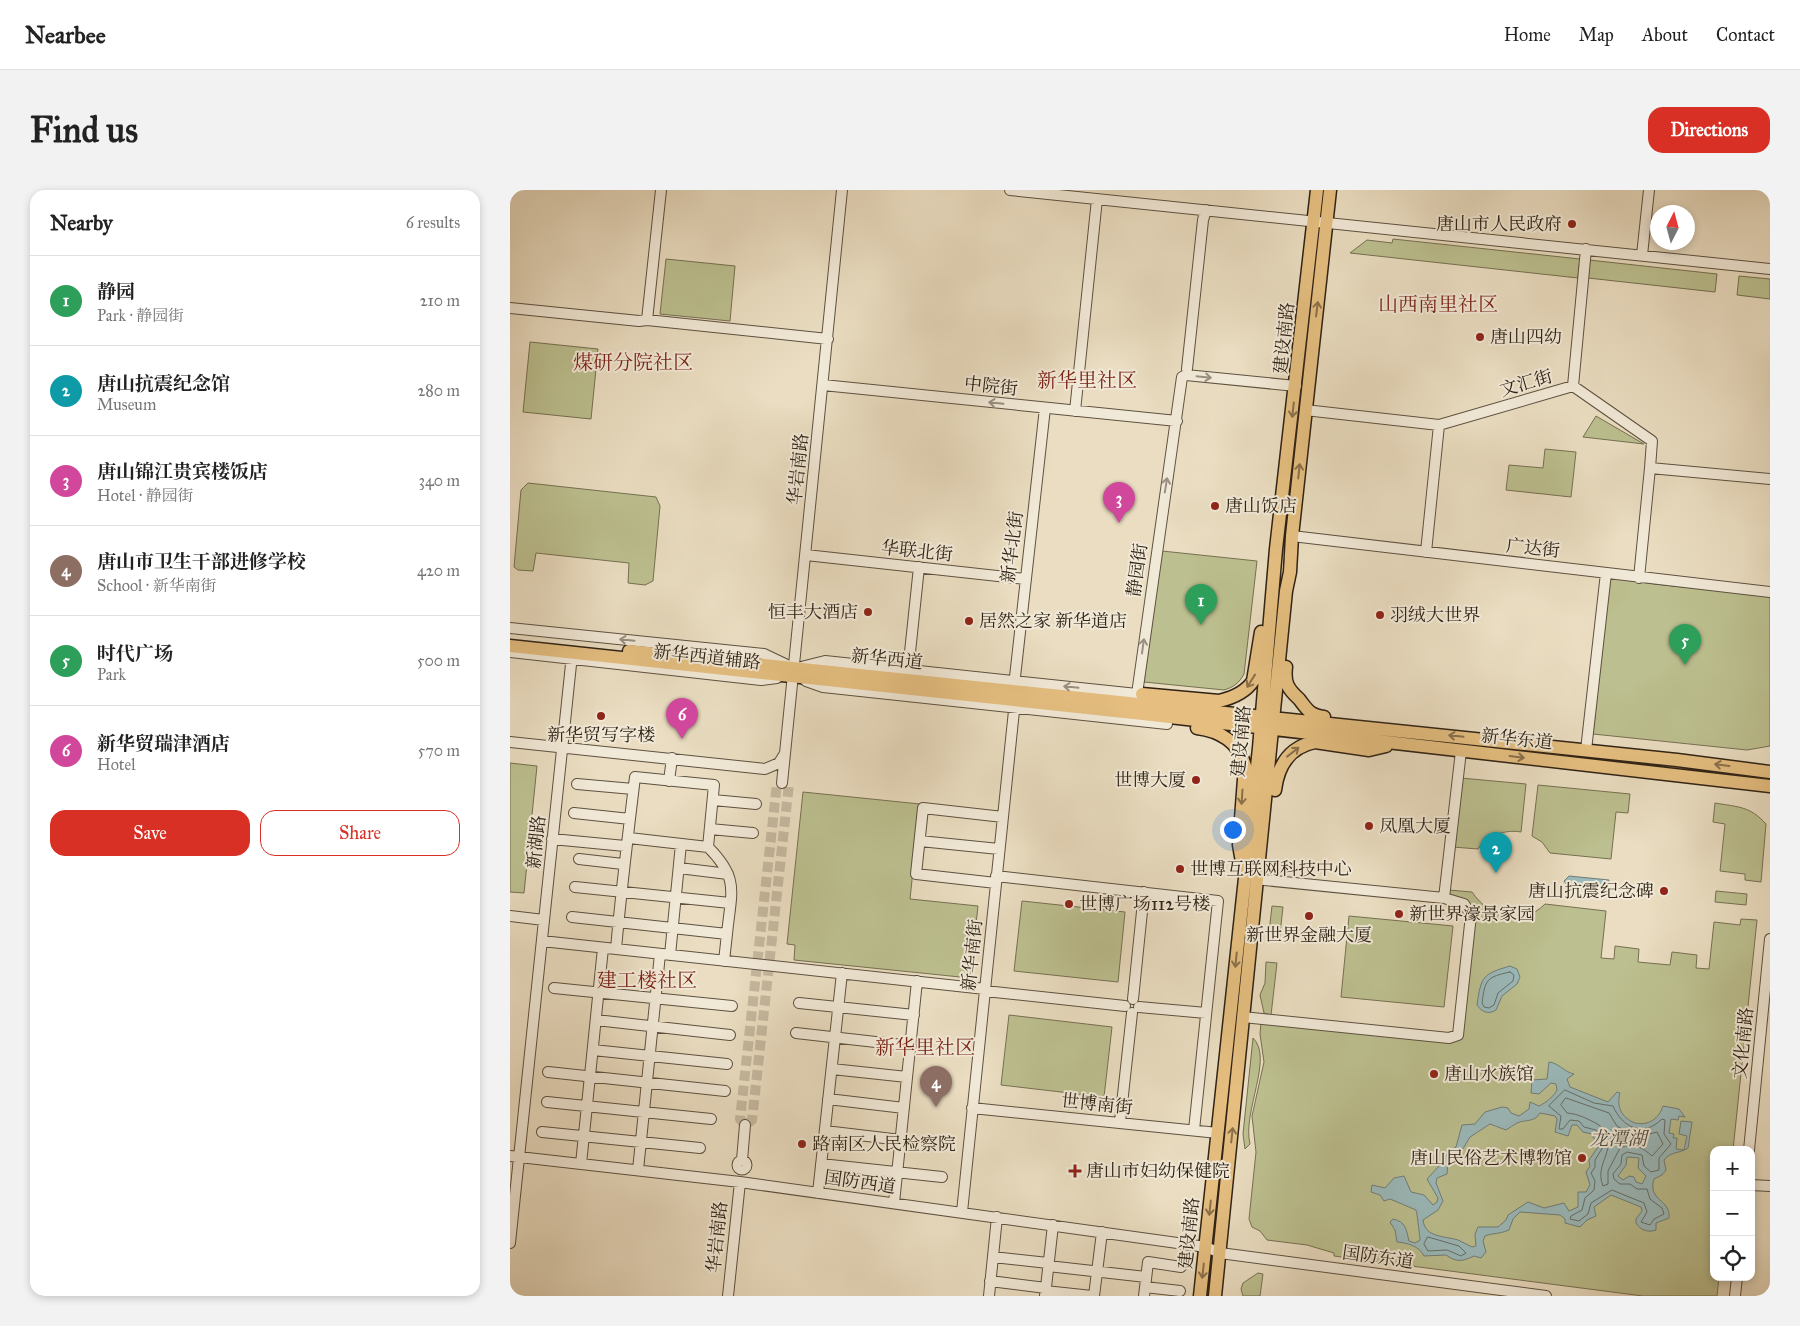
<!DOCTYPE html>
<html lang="en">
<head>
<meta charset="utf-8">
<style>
	:root { --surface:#fff; --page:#f2f2f2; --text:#222; --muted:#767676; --line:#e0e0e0; --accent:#d93025 }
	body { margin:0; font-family:"IM FELL Great Primer","Noto Serif SC",serif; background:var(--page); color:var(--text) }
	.controls { position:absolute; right:15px; bottom:15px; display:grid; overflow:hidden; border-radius:10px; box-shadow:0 2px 8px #0003 }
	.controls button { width:45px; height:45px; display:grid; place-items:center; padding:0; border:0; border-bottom:1px solid var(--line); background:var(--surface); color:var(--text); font:25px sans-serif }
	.compass { position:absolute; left:1140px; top:15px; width:45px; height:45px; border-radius:50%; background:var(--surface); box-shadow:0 2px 8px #0003; rotate:6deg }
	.you { position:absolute; left:722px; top:639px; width:18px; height:18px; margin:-12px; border:4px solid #fff; border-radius:50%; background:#1a73e8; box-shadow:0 0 0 8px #1a73e833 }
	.badge { display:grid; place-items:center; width:32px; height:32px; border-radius:50%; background:var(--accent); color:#fff; font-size:16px; font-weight:700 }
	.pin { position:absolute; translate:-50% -41px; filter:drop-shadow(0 1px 2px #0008) }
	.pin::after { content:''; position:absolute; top:26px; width:18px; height:15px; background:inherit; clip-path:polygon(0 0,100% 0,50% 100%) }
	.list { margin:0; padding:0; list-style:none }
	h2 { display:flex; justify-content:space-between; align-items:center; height:65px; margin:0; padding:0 20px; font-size:21px }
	h2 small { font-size:16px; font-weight:400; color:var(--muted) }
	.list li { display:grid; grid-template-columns:32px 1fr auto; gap:15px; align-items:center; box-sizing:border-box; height:90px; padding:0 20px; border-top:1px solid var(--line) }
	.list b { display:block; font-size:19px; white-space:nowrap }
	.list p { margin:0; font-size:16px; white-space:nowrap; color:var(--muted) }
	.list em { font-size:16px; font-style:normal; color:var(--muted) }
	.actions { display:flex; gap:10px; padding:15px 20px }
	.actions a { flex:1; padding:11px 0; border:1px solid var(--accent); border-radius:15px; text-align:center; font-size:18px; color:var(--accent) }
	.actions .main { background:var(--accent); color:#fff }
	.icon { flex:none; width:28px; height:28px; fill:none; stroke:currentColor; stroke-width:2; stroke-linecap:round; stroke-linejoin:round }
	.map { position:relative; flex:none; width:1260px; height:1106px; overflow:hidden; border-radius:15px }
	header { display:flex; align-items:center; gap:30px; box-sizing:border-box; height:70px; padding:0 25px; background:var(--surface); border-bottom:1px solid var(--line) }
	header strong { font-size:24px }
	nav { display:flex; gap:28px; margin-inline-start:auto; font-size:18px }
	.intro { display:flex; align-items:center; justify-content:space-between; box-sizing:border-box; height:120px; padding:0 30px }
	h1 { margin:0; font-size:35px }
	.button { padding:12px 22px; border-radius:15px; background:var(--accent); color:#fff; font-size:18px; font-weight:700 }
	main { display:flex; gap:30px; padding:0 30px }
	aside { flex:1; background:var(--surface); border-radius:15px; box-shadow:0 2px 8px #0003 }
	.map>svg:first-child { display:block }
</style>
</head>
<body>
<header>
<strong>Nearbee</strong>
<nav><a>Home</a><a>Map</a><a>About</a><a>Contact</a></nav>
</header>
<div class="intro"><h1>Find us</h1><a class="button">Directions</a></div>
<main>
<aside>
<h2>Nearby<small>6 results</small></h2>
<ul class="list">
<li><span class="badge" style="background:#2e9e5b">1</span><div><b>静园</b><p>Park · 静园街</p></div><em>210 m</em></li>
<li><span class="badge" style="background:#0f9aa8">2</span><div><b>唐山抗震纪念馆</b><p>Museum</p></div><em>280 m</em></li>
<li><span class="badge" style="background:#d1479c">3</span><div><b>唐山锦江贵宾楼饭店</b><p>Hotel · 静园街</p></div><em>340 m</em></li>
<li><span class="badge" style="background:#8d6e63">4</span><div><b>唐山市卫生干部进修学校</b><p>School · 新华南街</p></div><em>420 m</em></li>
<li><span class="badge" style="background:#2e9e5b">5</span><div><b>时代广场</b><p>Park</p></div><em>500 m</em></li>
<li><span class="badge" style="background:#d1479c">6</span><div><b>新华贸瑞津酒店</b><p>Hotel</p></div><em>570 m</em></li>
</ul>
<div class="actions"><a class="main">Save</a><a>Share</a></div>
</aside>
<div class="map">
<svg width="1260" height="1106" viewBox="0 0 1260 1106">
	<rect width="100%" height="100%" fill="#eaddc1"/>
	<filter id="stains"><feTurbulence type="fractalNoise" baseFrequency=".004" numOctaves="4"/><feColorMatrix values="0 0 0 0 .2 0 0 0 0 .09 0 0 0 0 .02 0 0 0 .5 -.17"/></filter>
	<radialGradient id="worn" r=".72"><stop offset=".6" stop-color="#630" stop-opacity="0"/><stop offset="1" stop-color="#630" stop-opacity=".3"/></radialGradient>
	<path fill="#bcbf8f" stroke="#767052" d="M883 49 1070 69 1068 88 840 63 857 50 882 53Z
		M156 69 225 76 220 131 150 124Z
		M1079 70 1207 84 1205 102 1078 88Z
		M1229 86 1260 89V109L1227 105Z
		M20 152 88 159 81 229 13 222Z
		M1086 226 1134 254 1073 247Z
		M1035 259 1066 262 1061 307 996 300 999 275 1033 278Z
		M18 293 146 307 150 316 143 391 135 395 118 393 119 373 26 363 23 381 8 380 4 377 11 300Z
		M652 361 747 371 734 484C729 493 724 497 714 500L634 492Z
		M1104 387 1144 394 1260 406V556L1237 560 1083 544 1100 389Z
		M0 573 27 576 14 703 0 702Z
		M951 588 1016 594 1011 642C994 639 978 646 968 659L943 657Z
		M1028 595 1120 604 1118 623 1106 622 1101 669 1040 663 1032 652 1022 646Z
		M293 602 410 614 400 709 468 716 460 788 284 770 285 755 277 754Z
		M1205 613C1228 617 1240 616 1256 634L1251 692 1235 690V684L1210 681 1215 634 1203 632Z
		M939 700 962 702C980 728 1011 738 1035 714L1096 721 1091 768 1104 769 1105 756 1129 759 1128 772 1160 775 1162 762 1187 765 1186 778 1199 779 1204 732 1230 735 1231 729 1247 730 1223 960H1204V1087H1209L1207 1106H1133L824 1066V1063L797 1055 757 1050 750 1041 742 1037 739 1029 746 962 742 926 754 872 750 844 751 832 945 851 964 724 940 704Z
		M1206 701 1237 704 1236 715 1205 712Z
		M512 711 615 722 608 792 504 781Z
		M762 716 773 717 769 752 758 750Z
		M839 726 943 736 934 817 831 807Z
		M756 772 767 773 761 825 754 823 750 805 755 793Z
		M499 825 602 837 594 907 491 895Z
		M743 848C764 868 732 922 740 954L735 959 733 944Z
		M748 1083 753 1084 750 1106H733L731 1099 733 1093Z"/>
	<path fill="#9bbabc" stroke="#707d79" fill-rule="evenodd" d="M1059 686 1099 690 1098 701 1058 697 1054 691Z
		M1000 776 1007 779 1010 787 1007 794 992 806 986 820C978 825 972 822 967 815 971 786 973 784 1000 776Z
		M1039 872C1049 873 1054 882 1064 884L1057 889 1060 897 1098 912 1107 902 1110 903C1106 917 1112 928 1125 933 1138 936 1149 929 1153 916L1169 919 1175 927 1169 926 1168 930 1161 929 1159 943 1164 944 1163 948H1167L1166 959 1174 960 1177 946 1169 944 1171 931 1182 932 1178 958C1169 964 1161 961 1154 970L1156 980 1152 985 1144 989C1137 1011 1161 1009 1159 1028L1146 1033V1040C1138 1043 1130 1040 1126 1033V1029L1132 1021 1131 1017 1101 1005 1084 1017 1086 1026 1077 1030 1070 1037 1055 1033V1029L1050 1025 1010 1022 1003 1029 999 1040C990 1044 983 1043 975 1046L973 1051 976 1062 971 1068 964 1066C953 1071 947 1073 936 1065L914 1066C909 1056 898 1053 887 1052L885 1040 880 1032 883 1029C896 1032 896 1039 899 1051L905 1053 910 1050C910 1048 907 1022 906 1020L880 1009 874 1011 870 1005 861 1002 862 995 875 998 884 988 894 986 901 1002 914 1005 923 1015 927 1012 928 1008 917 989 930 975 939 961 946 957 952 935 965 934 975 922 992 917 998 918 1001 923 1009 926 1019 919 1020 912 1029 916C1036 913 1044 906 1047 900L1046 894 1041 893 1029 904 1021 903 1022 890 1037 889ZM1030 923 1045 926 1047 929 1045 942 1058 946 1062 935H1067L1073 942 1082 944 1088 957 1079 970 1080 976 1076 982 1080 995 1076 1002H1068V1017L1059 1021 1054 1013 1034 1018 1018 1012 998 1025 996 1030 988 1037H968L965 1044 966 1056 962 1057C957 1055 953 1052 948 1050 935 1046 915 1048 913 1030L928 1020 933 1011 926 993 927 988 937 984 938 972 951 962 960 947 980 934 996 940C1000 938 1003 935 1007 933 1016 929 1024 933 1030 923ZM1117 967 1129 968 1128 978 1136 986 1132 994 1126 992 1124 987 1119 986 1113 990 1108 986 1116 975Z"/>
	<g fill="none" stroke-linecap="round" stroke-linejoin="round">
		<path stroke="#656e68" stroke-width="1" d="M1000 782 1004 785 1003 791 988 803 984 815 979 818 974 817 972 813C975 789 977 787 1000 782Z
			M1055 900 1084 913 1103 916C1112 937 1133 948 1152 929L1155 930 1154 944 1161 954 1149 968V980L1141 982 1134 976 1132 965 1117 962 1112 965 1111 974 1103 984 1104 989 1110 994H1120L1127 999H1137L1140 1009 1152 1018 1154 1024 1144 1029 1140 1035 1131 1032 1137 1022 1134 1013 1102 1000 1081 1013 1078 1024 1069 1031 1060 1029 1061 1026 1072 1020 1075 1008 1084 1000 1085 991 1081 983 1085 977V970L1093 957 1086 940 1074 937 1069 931 1060 930 1053 939H1049L1051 926 1039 916Z
			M1056 908 1099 923 1107 936 1120 944 1131 946 1147 942 1153 954 1142 966C1133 958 1123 952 1110 958L1098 981V994L1093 996C1083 971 1112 959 1089 935 1078 929 1069 924 1057 923L1051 915Z
			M918 1047 949 1056 956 1063 951 1066 937 1060 918 1061 914 1054Z"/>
		<path stroke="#c5b89f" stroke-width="10" stroke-dasharray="10 5" stroke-linecap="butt" d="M267 593 279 594 242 930 235 935 230 929Z"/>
		<defs>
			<path id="minor" d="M151 0 137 130 318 149
				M500 0 1260 79
				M1132 65 1139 0
				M0 118 129 131 137 130
				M677 179 693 30 696 20
				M313 195 667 231
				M1063 196 1076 59
				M795 220 929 235 1063 196 1142 251 1140 278 1260 289
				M565 221 587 9
				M782 346 1260 402
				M916 362 929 235
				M296 365 515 389
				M1129 388 1140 278
				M0 438 254 464 277 475
				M0 462 251 490 267 488
				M291 477 315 471 627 504 672 187 676 185 786 196
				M398 481 409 377
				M296 491 313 497 657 534
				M504 496 535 218
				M0 552 255 579 269 573 274 565
				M1076 560 1096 383
				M159 591 162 568
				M272 593 332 0
				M67 594 123 599
				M203 610 246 614
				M64 623 120 629
				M200 639 243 643
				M119 648 198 657
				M42 649 115 656
				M410 651 489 659
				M69 669 113 674
				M169 678 218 684
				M486 686 708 711 684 940
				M754 690 934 708
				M486 693 406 684 413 618 493 627
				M65 697 220 713
				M0 726 34 730
				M62 727 217 744 214 771
				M32 751 475 799
				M106 759C111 701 118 645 125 587L204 595 198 657C230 689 221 702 217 744
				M160 765 171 654
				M44 798 222 816
				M475 801 615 816
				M623 809 634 702
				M289 813 404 825
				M629 817 696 823
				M733 827 939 848 948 845 961 725 954 714 934 708 951 561
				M86 830 220 845
				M286 843 401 856
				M83 860 217 874
				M322 879 397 887
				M38 882 215 901
				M318 909 394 918
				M37 912 201 929
				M462 918 708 943
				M610 932 622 823
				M315 941 391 950
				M32 942 190 958
				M1239 960 1260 749
				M0 966 230 992 696 1057 710 1063 1036 1106
				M232 970 235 935
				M227.5 975a4.5 4.5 0 1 1 9 0a4.5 4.5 0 1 1-9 0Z
				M71 974 93 758
				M311 974 432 987
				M128 980 150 764
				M1241 995 1260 996
				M308 1003 332 783
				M384 1013 407 791
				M452 1022 505 511
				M0 1053 62 465
				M483 1067 538 1073
				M538 1076 636 1087
				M480 1091 536 1098
				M635 1097 670 1101
				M535 1101 582 1106
				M218 1106 230 992
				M479 1106 487 1027
				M535 1106 543 1035
				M584 1106 592 1042
				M634 1106 638 1072 671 1077
				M1225 1106 1227 1087"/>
			<path id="major" d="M0 456 633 524 1260 596
				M119 461 1167 570 1260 582
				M776 477C774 493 778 499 789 509 797 519 799 525 814 527
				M632 504 709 511C722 508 735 503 743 491L751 442
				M687 538C710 541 729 552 735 576L729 655 732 672
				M765 600C768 576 779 557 805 552L859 560 876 556
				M690 1106 749 558 766 359 807 0
				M705 1106 776 401 780 382 782 346 820 0"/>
		</defs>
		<use href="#minor" stroke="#5e5140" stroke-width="12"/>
		<use href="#major" stroke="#2f2215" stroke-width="15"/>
		<use href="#minor" stroke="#f1e9d7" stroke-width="10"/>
		<use href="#major" stroke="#e5be80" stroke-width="12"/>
	</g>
	<defs><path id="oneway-shaft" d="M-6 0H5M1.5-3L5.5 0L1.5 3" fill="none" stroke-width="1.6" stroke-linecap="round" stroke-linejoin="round" transform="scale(1.25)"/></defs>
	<g stroke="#8a704a">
		<use href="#oneway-shaft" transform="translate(807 119) rotate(-83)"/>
		<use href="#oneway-shaft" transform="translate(783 220) rotate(96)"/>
		<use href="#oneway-shaft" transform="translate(789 281) rotate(-84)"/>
		<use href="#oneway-shaft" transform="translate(741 491) rotate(122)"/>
		<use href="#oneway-shaft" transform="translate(946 546) rotate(-174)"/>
		<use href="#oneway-shaft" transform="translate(783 562) rotate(-38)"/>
		<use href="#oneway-shaft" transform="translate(1007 567) rotate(7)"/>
		<use href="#oneway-shaft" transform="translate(1212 575) rotate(-173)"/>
		<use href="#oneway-shaft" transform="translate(732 607) rotate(94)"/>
		<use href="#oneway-shaft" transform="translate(726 770) rotate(96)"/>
		<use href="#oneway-shaft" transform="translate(722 945) rotate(-84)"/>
		<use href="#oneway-shaft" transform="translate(700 1018) rotate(96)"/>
		<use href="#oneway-shaft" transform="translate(693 1081) rotate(96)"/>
	</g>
	<g stroke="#9a8f80">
		<use href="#oneway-shaft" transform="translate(694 187) rotate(6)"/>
		<use href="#oneway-shaft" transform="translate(486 213) rotate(-174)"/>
		<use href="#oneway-shaft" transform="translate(656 295) rotate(-81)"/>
		<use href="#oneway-shaft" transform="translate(117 450) rotate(-174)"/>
		<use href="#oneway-shaft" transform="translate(633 456) rotate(-82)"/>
		<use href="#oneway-shaft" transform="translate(561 497) rotate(-174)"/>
	</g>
	<g fill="#8f2418" stroke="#f1e9d7" stroke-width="2">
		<circle cx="1062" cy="34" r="5"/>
		<circle cx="970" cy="147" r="5"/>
		<circle cx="705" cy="316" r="5"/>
		<circle cx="358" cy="422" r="5"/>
		<circle cx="870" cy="425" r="5"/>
		<circle cx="459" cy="431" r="5"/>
		<circle cx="91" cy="526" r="5"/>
		<circle cx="686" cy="590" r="5"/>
		<circle cx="859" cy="636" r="5"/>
		<circle cx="670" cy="679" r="5"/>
		<circle cx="1154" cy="701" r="5"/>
		<circle cx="559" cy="714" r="5"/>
		<circle cx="889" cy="724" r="5"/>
		<circle cx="799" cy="726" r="5"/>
		<circle cx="924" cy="884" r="5"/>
		<circle cx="292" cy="954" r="5"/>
		<circle cx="1072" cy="968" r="5"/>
		<path d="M562.5 973.5h5v5h5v5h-5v5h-5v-5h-5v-5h5z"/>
	</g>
	<g text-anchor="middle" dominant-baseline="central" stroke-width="4" stroke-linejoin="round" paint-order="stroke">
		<g font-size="18" fill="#2f2215" stroke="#f1e9d7" text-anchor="start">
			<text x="1052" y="34" text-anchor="end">唐山市人民政府</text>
			<text x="980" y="147">唐山四幼</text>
			<text x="715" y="316">唐山饭店</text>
			<text x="348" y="422" text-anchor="end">恒丰大酒店</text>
			<text x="880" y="425">羽绒大世界</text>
			<text x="469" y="431">居然之家 新华道店</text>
			<text x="91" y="545" text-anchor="middle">新华贸写字楼</text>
			<text x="676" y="590" text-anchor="end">世博大厦</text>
			<text x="869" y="636">凤凰大厦</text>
			<text x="680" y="679">世博互联网科技中心</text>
			<text x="1144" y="701" text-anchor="end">唐山抗震纪念碑</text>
			<text x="569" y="714">世博广场112号楼</text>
			<text x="899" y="724">新世界濠景家园</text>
			<text x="799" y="745" text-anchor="middle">新世界金融大厦</text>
			<text x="934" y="884">唐山水族馆</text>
			<text x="302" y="954">路南区人民检察院</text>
			<text x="1062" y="968" text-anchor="end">唐山民俗艺术博物馆</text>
			<text x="576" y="981">唐山市妇幼保健院</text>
		</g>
		<g font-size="18" fill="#2f2215" stroke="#f1e9d7">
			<text transform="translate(774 148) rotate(-84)">建设南路</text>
			<text transform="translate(1016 193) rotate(-16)">文汇街</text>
			<text transform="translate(481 196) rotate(6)">中院街</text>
			<text transform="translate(288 279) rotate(-84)">华岩南路</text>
			<text transform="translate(502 357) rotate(-83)">新华北街</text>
			<text transform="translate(1023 358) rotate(6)">广达街</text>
			<text transform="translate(407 361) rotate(6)">华联北街</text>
			<text transform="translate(627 380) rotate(-82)">静园街</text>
			<text transform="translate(197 467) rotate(6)">新华西道辅路</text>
			<text transform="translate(377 469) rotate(6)">新华西道</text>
			<text transform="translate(1007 549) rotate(6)">新华东道</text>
			<text transform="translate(731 551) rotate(-85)">建设南路</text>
			<text transform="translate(26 652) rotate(-84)">新湖路</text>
			<text transform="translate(462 765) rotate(-84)">新华南街</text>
			<text transform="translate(1233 853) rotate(-84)">文化南路</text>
			<text transform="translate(587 914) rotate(6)">世博南街</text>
			<text transform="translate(350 992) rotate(8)">国防西道</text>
			<text transform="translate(679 1043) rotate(-84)">建设南路</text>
			<text transform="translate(207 1047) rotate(-84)">华岩南路</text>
			<text transform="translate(868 1067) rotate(8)">国防东道</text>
		</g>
		<g font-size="19" font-style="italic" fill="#4f5047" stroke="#f1e9d7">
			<text x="1108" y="948">龙潭湖</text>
		</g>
		<g font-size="20" fill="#7a1f14" stroke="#f1e9d7">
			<text x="928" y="114">山西南里社区</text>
			<text x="123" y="172">煤研分院社区</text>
			<text x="577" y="190">新华里社区</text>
			<text x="137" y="790">建工楼社区</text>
			<text x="415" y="857">新华里社区</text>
		</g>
	</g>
	<rect width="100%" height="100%" filter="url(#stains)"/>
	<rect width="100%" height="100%" fill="url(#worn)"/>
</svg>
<div class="controls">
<button>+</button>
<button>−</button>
<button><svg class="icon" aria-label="locate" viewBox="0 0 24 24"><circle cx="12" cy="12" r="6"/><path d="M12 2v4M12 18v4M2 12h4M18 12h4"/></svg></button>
</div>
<svg class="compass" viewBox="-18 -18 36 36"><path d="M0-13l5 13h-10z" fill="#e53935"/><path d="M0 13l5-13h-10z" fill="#767676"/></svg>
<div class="you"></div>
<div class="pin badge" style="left:691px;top:435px;background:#2e9e5b">1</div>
<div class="pin badge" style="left:986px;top:683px;background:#0f9aa8">2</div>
<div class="pin badge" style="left:609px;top:333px;background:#d1479c">3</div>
<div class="pin badge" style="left:426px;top:917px;background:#8d6e63">4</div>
<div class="pin badge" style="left:1175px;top:475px;background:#2e9e5b">5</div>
<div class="pin badge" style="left:172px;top:549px;background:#d1479c">6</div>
</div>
</main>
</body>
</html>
